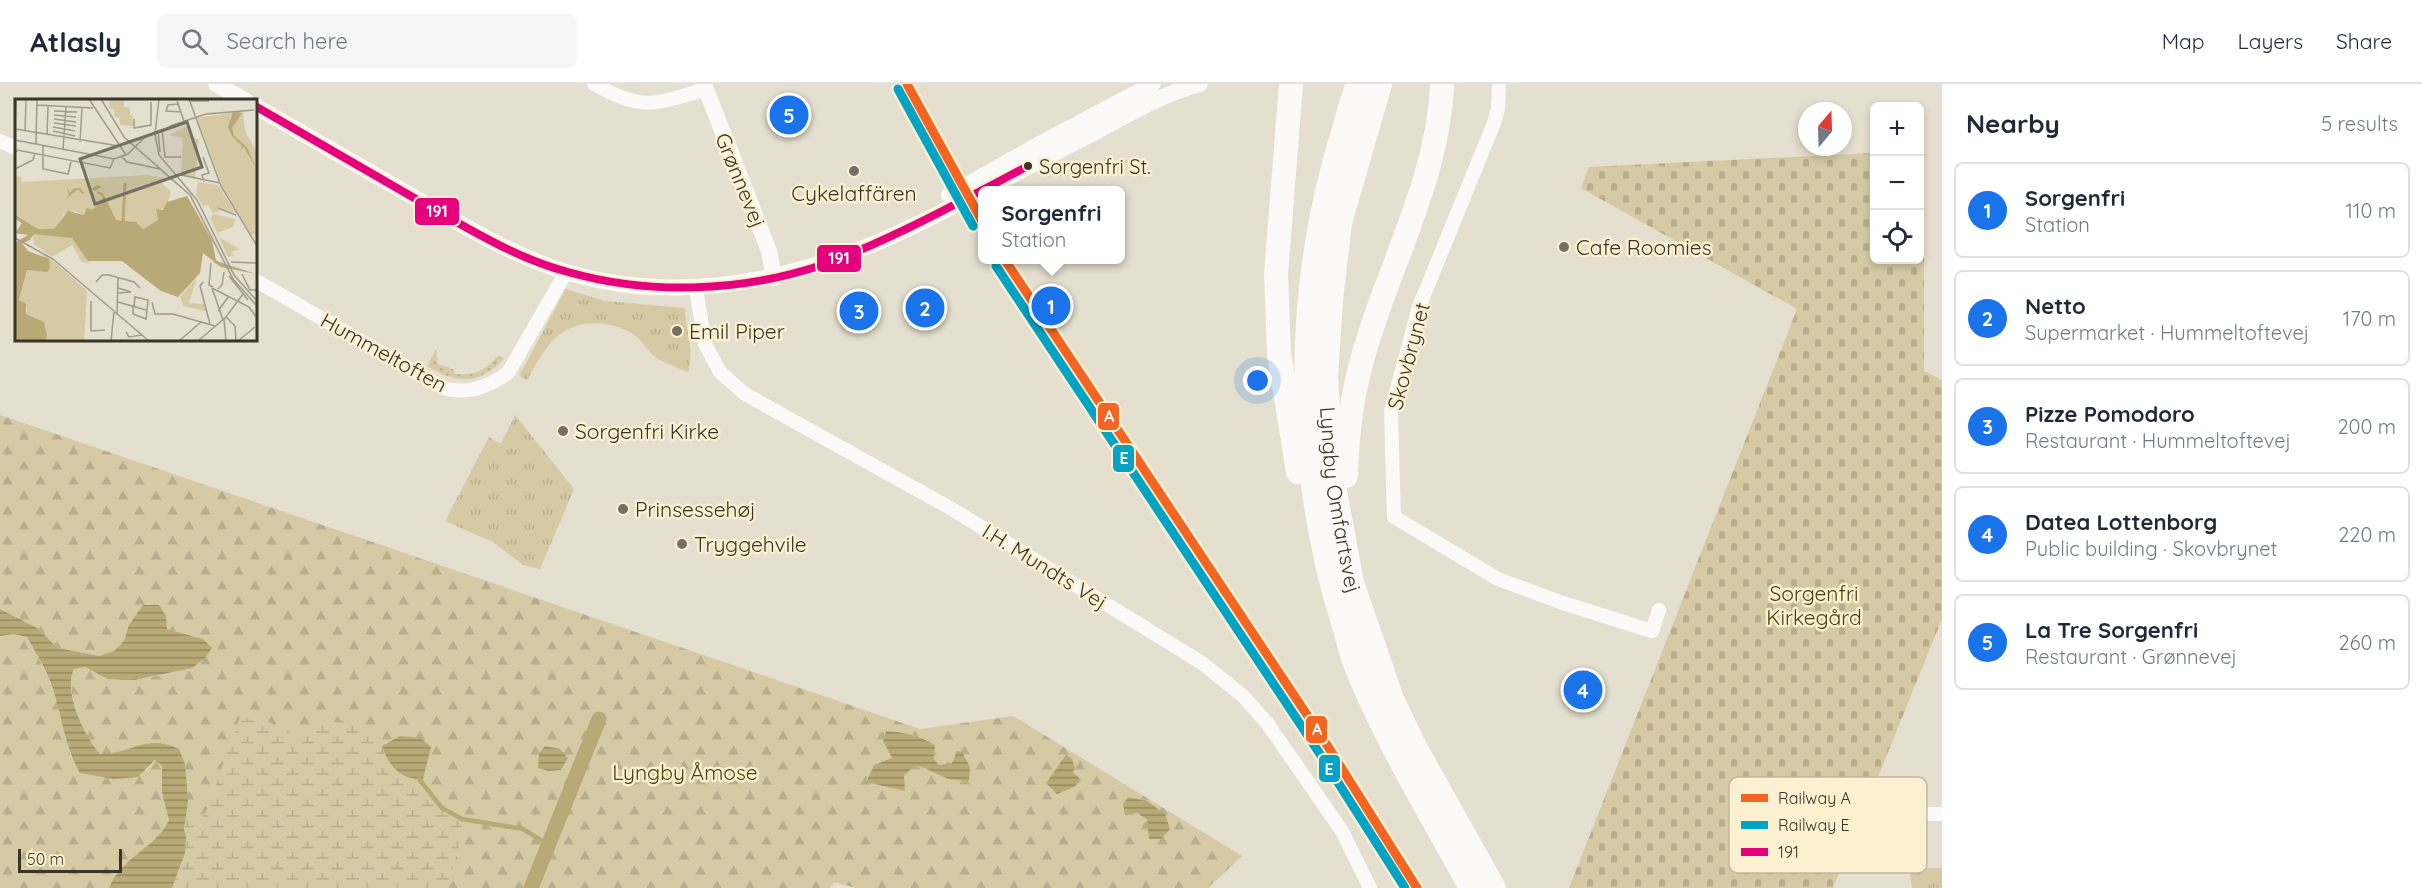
<!DOCTYPE html>
<html lang="en">
<head>
<meta charset="utf-8">
<style>
	:root { --surface:#fff; --page:#f6f6f7; --text:#1f2937; --muted:#747a83; --line:#e0e1e3; --accent:#1a73e8 }
	body { margin:0; font-family:Quicksand,sans-serif; background:var(--page); color:var(--text) }
	.controls { position:absolute; right:18px; top:18px; display:grid; overflow:hidden; border-radius:9px; box-shadow:0 3px 9px #0003 }
	.controls button { width:54px; height:54px; display:grid; place-items:center; padding:0; border:0; border-bottom:2px solid var(--line); background:var(--surface); color:var(--text); font:30px sans-serif }
	.compass { position:absolute; left:1798px; top:18px; width:54px; height:54px; border-radius:50%; background:var(--surface); box-shadow:0 3px 9px #0003; rotate:19deg }
	.scale { position:absolute; left:18px; bottom:15px; width:104px; box-sizing:border-box; padding-left:6px; border:3px solid #393529; border-top:0; font-size:16px; line-height:21px; white-space:nowrap; color:#393529; -webkit-text-stroke:4px #fbf1d1; paint-order:stroke }
	.you { position:absolute; left:1258px; top:297px; width:21px; height:21px; margin:-15px; border:4px solid #fff; border-radius:50%; background:#1a73e8; box-shadow:0 0 0 9px #1a73e833 }
	.badge { display:grid; place-items:center; width:39px; height:39px; border-radius:50%; background:var(--accent); color:#fff; font-size:20px; font-weight:700 }
	.pin { position:absolute; translate:-50% -50%; border:3px solid #fff; box-shadow:0 2px 6px #0006 }
	.popup { position:absolute; left:978px; top:102px; width:147px; height:78px; box-sizing:border-box; display:grid; place-content:center; border-radius:9px; background:var(--surface); filter:drop-shadow(0 2px 4px #0005); font-size:20px; white-space:nowrap; color:var(--muted) }
	.popup b { font-size:22px; color:var(--text) }
	.popup::after { content:''; position:absolute; left:50%; top:100%; margin-left:-12px; border:12px solid transparent; border-top-color:var(--surface) }
	.list { margin:0; padding:0; list-style:none }
	h2 { display:flex; justify-content:space-between; align-items:center; height:78px; margin:0; padding:0 24px; font-size:26px }
	h2 small { font-size:20px; font-weight:400; color:var(--muted) }
	.list li { display:grid; grid-template-columns:39px 1fr auto; gap:18px; align-items:center; box-sizing:border-box; height:96px; margin:0 12px 12px; padding:0 12px; border:2px solid var(--line); border-radius:9px }
	.list b { display:block; font-size:22px; white-space:nowrap }
	.list p { margin:0; font-size:20px; white-space:nowrap; color:var(--muted) }
	.list em { font-size:20px; font-style:normal; color:var(--muted) }
	.icon { flex:none; width:33px; height:33px; fill:none; stroke:currentColor; stroke-width:2; stroke-linecap:round; stroke-linejoin:round }
	.map { position:relative; flex:none; width:1942px; height:804px; overflow:hidden }
	header { display:flex; align-items:center; gap:36px; box-sizing:border-box; height:84px; padding:0 30px; background:var(--surface); border-bottom:2px solid var(--line) }
	header strong { font-size:28px }
	nav { display:flex; gap:33px; margin-inline-start:auto; font-size:21px }
	.search { width:420px; height:54px; background:var(--page); display:flex; align-items:center; gap:15px; box-sizing:border-box; padding:0 21px; border-radius:9px; color:var(--muted); font-size:22px }
	main { display:flex }
	aside { flex:1; background:var(--surface) }
	.map>svg:first-child { display:block }
</style>
</head>
<body>
<header>
<strong>Atlasly</strong>
<div class="search"><svg class="icon" aria-label="search" viewBox="0 0 24 24"><circle cx="10" cy="10" r="6"/><path d="M15 15l6 6"/></svg>Search here</div>
<nav><a>Map</a><a>Layers</a><a>Share</a></nav>
</header>
<main>
<div class="map">
<svg width="1942" height="804" viewBox="0 0 1942 804">
	<defs>
		<pattern id="grass-dots" width="8" height="8" patternUnits="userSpaceOnUse" patternTransform="scale(1.5)"><rect width="8" height="8" fill="#d5caa4"/><path d="M2 2h.1M6 6h.1" fill="none" stroke="#b8ae8d" stroke-width="1.8" stroke-linecap="round"/></pattern>
		<pattern id="forest-firs" width="22" height="20" patternUnits="userSpaceOnUse" patternTransform="scale(1.5)"><rect width="22" height="20" fill="#d5caa4"/><path d="M5 1l3.5 6h-7zM16 11l3.5 6h-7z" fill="#b8ae8d"/></pattern>
		<pattern id="wetland-marsh" width="20" height="14" patternUnits="userSpaceOnUse" patternTransform="scale(1.5)"><rect width="20" height="14" fill="#d5caa4"/><path d="M1 5h8M5 5V1M11 12h8M15 12V8" fill="none" stroke="#b8ae8d"/></pattern>
		<pattern id="cemetery-stones" width="16" height="16" patternUnits="userSpaceOnUse" patternTransform="scale(1.5)"><rect width="16" height="16" fill="#d5caa4"/><path d="M2 7V4a2 2 0 0 1 4 0v3zM10 15v-3a2 2 0 0 1 4 0v3z" fill="#b8ae8d"/></pattern>
		<pattern id="park-tufts" width="24" height="20" patternUnits="userSpaceOnUse" patternTransform="scale(1.5)"><rect width="24" height="20" fill="#d5caa4"/><path d="M3 7l-1-3M5 7V3M7 7l1-3M15 17l-1-3M17 17v-4M19 17l1-3" fill="none" stroke="#b8ae8d"/></pattern>
		<pattern id="water-rules" width="6" height="5" patternUnits="userSpaceOnUse" patternTransform="scale(1.5)"><rect width="6" height="5" fill="#b8a976"/><path d="M0 2.5h6" fill="none" stroke="#978a61"/></pattern>
	</defs>
	<rect width="100%" height="100%" fill="#e4dfce"/>
	<path fill="url(#grass-dots)" d="M436 266 438 280 453 285 455 290C478 292 483 286 499 272L504 275C479 301 457 300 427 282Z"/>
	<path fill="url(#forest-firs)" fill-rule="evenodd" d="M0 331 920 645 1013 632 1242 772 1208 804H856L834 798 831 804H172C188 766 186 721 185 680L125 667 118 670H100C84 652 64 608 74 585L85 583C96 590 124 597 137 596 150 594 162 590 175 588L203 555 167 545 166 532 129 541 124 557 114 567 99 572 58 564 37 544 0 525ZM886 647C903 648 921 652 935 661L934 675 939 681 952 679 948 695 922 683 913 682 904 692 905 707 866 697 874 681 892 674 883 657Z
		M14 550 27 553 50 596 63 634 71 674 146 687 156 676 162 682V709L169 736C155 765 122 772 109 804H0V552Z"/>
	<path fill="url(#wetland-marsh)" d="M240 633 268 638 296 652 331 639 356 634 382 662 388 679 411 696 419 695 442 724 462 735 461 756 447 804H172C178 789 183 772 185 756 186 749 184 743 185 736H200L207 726Z"/>
	<path fill="url(#cemetery-stones)" d="M1920 67H1924V287L1942 296V535L1833 804H1569L1797 225 1581 104 1589 83 1874 69V176H1920Z"/>
	<path fill="url(#park-tufts)" d="M566 205 605 217 685 224C685 250 695 261 688 288 677 283 663 279 654 272 648 267 644 259 638 254 618 237 581 233 559 251 545 262 536 281 527 296L519 292Z
		M515 331 574 405 540 485 523 481 493 458 445 437 489 353 501 360Z
		M1909 784H1942V804H1912Z"/>
	<path fill="url(#water-rules)" d="M143 521H159L166 532 167 545 203 555 212 564 206 573 192 584 135 596 108 595 85 583 74 585C63 607 84 652 100 670 134 670 144 649 179 665L185 680 188 718 184 745 186 753 185 769 172 804H109C122 772 155 765 169 736L162 709V682L155 676 138 693 114 695 80 689C64 662 62 629 51 599 45 583 35 568 27 553L14 550 0 552V525L37 544 58 564 99 572 114 567 124 557 129 541Z
		M886 647C903 648 921 652 935 661L934 675 939 681 952 679 957 667 962 668 970 683 969 697 948 695 922 683 914 682 904 692 905 707 866 698 874 681 892 674 883 657Z
		M400 652 421 654 431 663 423 695C400 696 389 682 382 662Z
		M545 662 560 665 568 674 561 686 548 687 538 684 539 670Z
		M1066 671 1072 675 1075 684 1073 688 1081 696 1074 703 1057 710 1046 699Z
		M1128 713 1147 717 1165 730 1170 745 1161 755H1149L1147 735 1137 729 1125 731 1123 720Z"/>
	<g fill="none" stroke-linecap="round" stroke-linejoin="round">
		<path stroke="#b8a976" stroke-width="4.5" d="M419 695 442 724 462 735 523 745 549 761"/>
		<path stroke="#b8a976" stroke-width="15" d="M531 804 599 635"/>
		<path stroke="#fbfaf8" stroke-width="14" d="M594 0C643 28 655 20 706 5
			M1499 0 1498 25 1494 39 1419 223 1391 327 1394 433 1498 495 1560 518 1652 547 1659 526
			M0 57 16 64
			M255 196 443 304C468 311 488 303 508 289L566 188
			M696 204 705 260 720 288 745 310 952 425 1202 579 1243 612 1267 639 1342 747 1370 804
			M1927 730H1942"/>
		<path stroke="#fbfaf8" stroke-width="16" d="M216 0 245 16
			M704 0 769 167 774 194
			M255 22C309 53 363 84 417 115 464 142 513 172 566 188 687 224 811 193 922 138 980 109 1038 77 1097 47 1130 30 1164 9 1200 0
			M949 111 1047 56 1153 0"/>
		<g stroke="#fbfaf8" stroke-width="24">
			<path d="M1291 0 1276 190 1279 269 1298 388"/>
			<path d="M1358 0C1352 15 1348 32 1343 48 1294 206 1294 381 1343 539 1348 555 1351 572 1358 587 1389 663 1432 732 1471 804"/>
			<path id="s1" d="M1380 0 1340 139 1331 216 1326 294 1333 396 1352 499 1392 615 1415 663 1494 804"/>
			<path d="M1346 392C1347 358 1350 325 1358 292 1381 194 1438 103 1442 0"/>
		</g>
		<defs>
			<path id="bus-1" d="M255 22C313 55 370 89 428 122 473 147 518 175 568 188 649 211 739 208 819 182 888 158 963 116 1028 82"/>
		</defs>
		<use href="#bus-1" stroke="#fbf1d1" stroke-width="12"/>
		<use href="#bus-1" stroke="#e5007d" stroke-width="8"/>
		<defs>
			<path id="rail-1" d="M907 0 982 137
				M1005 176 1327 661 1417 804"/>
			<path id="rail-2" d="M898 5 973 142
				M996 182 1318 667 1405 804"/>
		</defs>
		<use href="#rail-1" stroke="#fbf1d1" stroke-width="14"/>
		<use href="#rail-2" stroke="#fbf1d1" stroke-width="14"/>
		<use href="#rail-1" stroke="#f26522" stroke-width="9"/>
		<use href="#rail-2" stroke="#03a3c6" stroke-width="9"/>
	</g>
	<circle fill="#393529" stroke="#fbf1d1" stroke-width="2" cx="1028" cy="82" r="5"/>
	<g fill="#757063" stroke="#fbf1d1" stroke-width="2">
		<circle cx="854" cy="87" r="6"/>
		<circle cx="1564" cy="163" r="6"/>
		<circle cx="677" cy="247" r="6"/>
		<circle cx="563" cy="347" r="6"/>
		<circle cx="623" cy="425" r="6"/>
		<circle cx="682" cy="460" r="6"/>
	</g>
	<g text-anchor="middle" dominant-baseline="central" stroke-width="5" stroke-linejoin="round" paint-order="stroke">
		<g font-size="20" fill="#393529" stroke="#fbf1d1" text-anchor="start">
			<text x="1039" y="82">Sorgenfri St.</text>
		</g>
		<g font-size="21" fill="#393529" stroke="#fbf1d1">
			<text transform="translate(741 96) rotate(68)">Grønnevej</text>
			<text transform="translate(384 268) rotate(29)">Hummeltoften</text>
			<text transform="translate(1408 272) rotate(-75)">Skovbrynet</text>
			<text stroke="none"><textPath href="#s1" startOffset="423">Lyngby Omfartsvej</textPath></text>
			<text transform="translate(1045 482) rotate(32)">I.H. Mundts Vej</text>
		</g>
		<g font-size="21" fill="#393529" stroke="#fbf1d1" text-anchor="start">
			<text x="854" y="109" text-anchor="middle">Cykelaffären</text>
			<text x="1576" y="163">Cafe Roomies</text>
			<text x="689" y="247">Emil Piper</text>
			<text x="575" y="347">Sorgenfri Kirke</text>
			<text x="635" y="425">Prinsessehøj</text>
			<text x="694" y="460">Tryggehvile</text>
		</g>
		<g font-size="21" fill="#4e400a" stroke="#fbf1d1">
			<text x="1814" y="509">Sorgenfri<tspan x="1814" dy="24">Kirkegård</tspan></text>
			<text x="685" y="688">Lyngby Åmose</text>
		</g>
	</g>
	<g transform="translate(15 15)">
		<rect width="242" height="242" fill="#e4dfce"/>
		<path d="M133 76 148 79 146 84 156 92 151 109 141 111 143 121 128 130 115 122 101 121 86 94 80 92 86 89 77 90 88 98 78 111 69 116 60 112 49 115 38 131H24L0 116V77L6 78V83ZM184 94 196 120 198 115 220 120 219 127 203 134 205 139 225 150 216 153 219 157 213 158ZM17 135H43L60 140 74 164 67 163 57 146 37 158 19 145Z" fill="#d5caa4"/>
		<path d="M140 84 146 91 134 94 128 107 121 109 119 104 125 99 126 89ZM96 89 104 92 102 117 89 102 90 91ZM42 135 61 146 54 145 36 155 20 145 24 136Z" fill="#d5caa4"/>
		<path d="M172 27 176 39 184 40 180 80 166 76 168 39 154 36Z" fill="#d5caa4"/>
		<path d="M228 12 230 32 241 52V135L236 136 208 88 182 19ZM183 83 203 86 221 114 203 108 204 113 198 114 193 106 188 107 181 96ZM27 154 35 159 72 192 69 241H30L29 223 11 215 12 208 4 203 12 171 32 173ZM182 178 174 204 189 205 191 212 169 207 165 198Z" fill="#d5caa4"/>
		<path d="M95 0H109V8L115 9V16L118 17V27L105 26V19L99 18V10L94 9Z" fill="#d5caa4"/>
		<path d="M218 13 227 14 217 29 219 37 232 48 241 69 229 48 225 51 227 47 217 37 213 28ZM83 86 87 88 80 92 88 94 101 121 121 123 128 130 143 121 141 110 148 111 152 103 172 97 197 141 201 162 241 175 206 168 188 154 185 174 163 198 146 192 107 162H73L57 139 18 135 15 141 7 144 13 152 34 160 35 169 32 173 12 171 4 201 11 205V215L29 223 32 237 30 241H0V144L13 136 0 134 7 124 0 116 26 132 38 131 53 112 69 116 72 109 78 111 88 98 77 90 68 95 63 90 48 103 54 97 52 89 55 94 59 89H65L69 94Z" fill="#b8a976"/>
		<path fill="none" stroke="#b8a976" stroke-width="3" d="M0 118 21 131M108 124 110 84M9 142 21 132 45 131 190 149 201 163 214 169"/>
		<path fill="none" stroke="#a09b8c" stroke-width="1.5" d="M74 0 111 56M86 0 109 38 175 96 218 180 242 207M144 0 140 35 144 56 182 101 219 176 242 202M174 0 206 87 242 147M162 2 169 22M174 2H194M242 2V23M163 5 153 6 151 12 166 13M22 6 78 9M39 12 62 13M39 16 61 18M39 20 61 23M119 20V29L136 26V3M39 24 61 27M155 27 191 15 239 11M38 28 60 32M0 29 1 0M0 30 104 47M147 31 150 58H166M10 32 11 0M38 32 60 37M143 32 145 53M32 36 33 7M0 41 99 60 113 55 131 37 157 27M65 43 67 9M21 45 22 0M28 47V70L53 75 56 63M48 51 51 8M0 54 2 51 95 69 99 60M107 58 112 63 145 70 162 85M188 58 194 74 187 76 189 83M0 70 18 61 20 54M166 76 205 84M203 109 221 116M0 139 38 160 134 242M216 163 242 164M196 164 194 186 198 188M227 175 235 191H242M214 177 233 201M81 183 87 176H94L119 183 125 189M188 183 185 187 195 225M103 189 116 193 103 194M197 189 234 208 242 219M197 189 208 221M203 190 207 186 209 173M76 202V232L90 231M103 203 131 211M137 203 140 215H158L200 227M118 207V215L131 220 133 201 120 198 119 207M203 212 214 197M102 216 103 179M211 218 220 227 221 241M209 220 211 242M111 233 114 238 127 236M96 242 99 213M164 242 186 223M183 242 211 218 228 195M223 242 240 228"/>
		<path fill="#757063" fill-opacity="0.15" stroke="#757063" stroke-width="3" d="M172 23 187 68 80 105 65 60Z"/>
		<rect width="242" height="242" fill="none" stroke="#393529" stroke-width="3"/>
	</g>
	<rect x="1729" y="693" width="198" height="96" rx="9" fill="#fbf1d1" stroke="#c1b99f" stroke-width="1.5"/>
	<rect x="1741" y="710" width="27" height="8" fill="#f26522"/>
	<rect x="1741" y="737" width="27" height="8" fill="#03a3c6"/>
	<rect x="1741" y="764" width="27" height="8" fill="#e5007d"/>
	<g font-size="16" fill="#393529">
		<text x="1778" y="720">Railway A</text>
		<text x="1778" y="747">Railway E</text>
		<text x="1778" y="774">191</text>
	</g>
	<g stroke="#fbf1d1" stroke-width="2">
		<rect x="414" y="113" width="46" height="29" rx="6" fill="#e5007d"/>
		<rect x="816" y="160" width="46" height="29" rx="6" fill="#e5007d"/>
		<rect x="1097" y="318" width="23" height="29" rx="6" fill="#f26522"/>
		<rect x="1112" y="360" width="23" height="29" rx="6" fill="#03a3c6"/>
		<rect x="1305" y="631" width="23" height="29" rx="6" fill="#f26522"/>
		<rect x="1318" y="670" width="23" height="29" rx="6" fill="#03a3c6"/>
	</g>
	<g font-size="16" text-anchor="middle" font-weight="bold" fill="#fff">
		<text x="437" y="133">191</text>
		<text x="839" y="180">191</text>
		<text x="1109" y="338">A</text>
		<text x="1124" y="380">E</text>
		<text x="1317" y="651">A</text>
		<text x="1329" y="691">E</text>
	</g>
</svg>
<div class="controls">
<button>+</button>
<button>−</button>
<button><svg class="icon" aria-label="locate" viewBox="0 0 24 24"><circle cx="12" cy="12" r="6"/><path d="M12 2v4M12 18v4M2 12h4M18 12h4"/></svg></button>
</div>
<svg class="compass" viewBox="-18 -18 36 36"><path d="M0-13l5 13h-10z" fill="#e53935"/><path d="M0 13l5-13h-10z" fill="#747a83"/></svg>
<div class="scale">50 m</div>
<div class="you"></div>
<div class="pin badge" style="left:1051px;top:222px">1</div>
<div class="popup"><b>Sorgenfri</b>Station</div>
<div class="pin badge" style="left:925px;top:224px">2</div>
<div class="pin badge" style="left:859px;top:227px">3</div>
<div class="pin badge" style="left:1583px;top:606px">4</div>
<div class="pin badge" style="left:789px;top:31px">5</div>
</div>
<aside>
<h2>Nearby<small>5 results</small></h2>
<ul class="list">
<li><span class="badge">1</span><div><b>Sorgenfri</b><p>Station</p></div><em>110 m</em></li>
<li><span class="badge">2</span><div><b>Netto</b><p>Supermarket · Hummeltoftevej</p></div><em>170 m</em></li>
<li><span class="badge">3</span><div><b>Pizze Pomodoro</b><p>Restaurant · Hummeltoftevej</p></div><em>200 m</em></li>
<li><span class="badge">4</span><div><b>Datea Lottenborg</b><p>Public building · Skovbrynet</p></div><em>220 m</em></li>
<li><span class="badge">5</span><div><b>La Tre Sorgenfri</b><p>Restaurant · Grønnevej</p></div><em>260 m</em></li>
</ul>
</aside>
</main>
</body>
</html>
